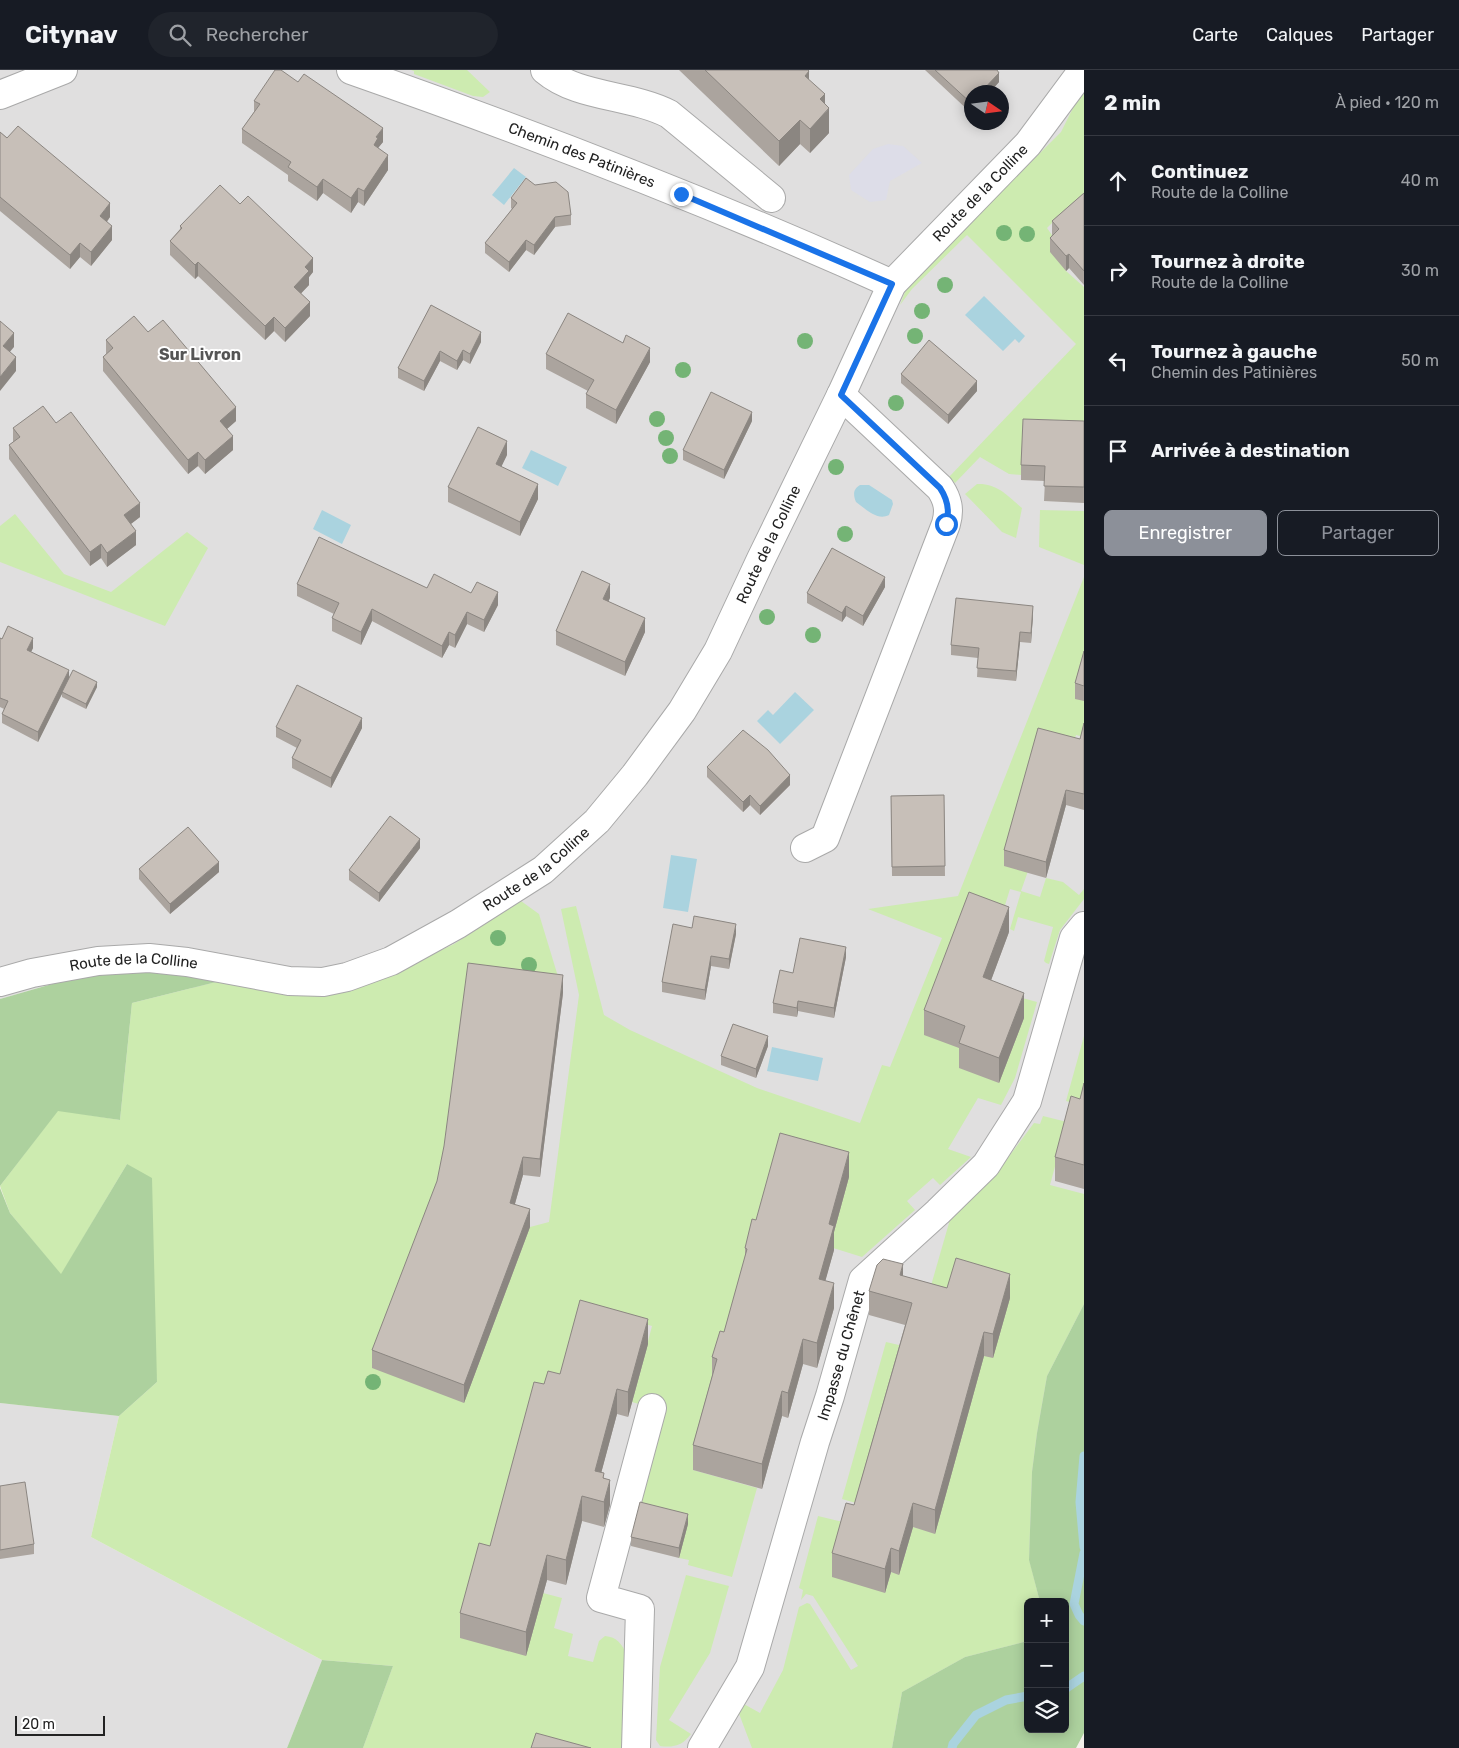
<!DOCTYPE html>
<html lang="fr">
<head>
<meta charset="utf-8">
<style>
	:root { --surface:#171b24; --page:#20242c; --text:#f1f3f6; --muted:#9ea1a6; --line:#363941; --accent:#8c9099 }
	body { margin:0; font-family:Rubik,sans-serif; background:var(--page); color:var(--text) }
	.controls { position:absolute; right:15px; bottom:15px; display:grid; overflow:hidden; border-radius:8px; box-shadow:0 2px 12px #0003 }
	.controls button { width:45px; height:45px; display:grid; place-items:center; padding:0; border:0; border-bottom:1px solid var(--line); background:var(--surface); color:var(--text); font:25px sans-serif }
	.compass { position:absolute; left:964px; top:15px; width:45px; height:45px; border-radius:50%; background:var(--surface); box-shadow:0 2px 12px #0003; rotate:103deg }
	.scale { position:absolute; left:15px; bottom:12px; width:90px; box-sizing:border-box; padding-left:5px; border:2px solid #222; border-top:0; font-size:14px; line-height:18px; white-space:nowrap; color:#222; -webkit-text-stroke:4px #fff; paint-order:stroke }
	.stop { position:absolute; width:15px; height:15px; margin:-11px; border:4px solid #1a73e8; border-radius:50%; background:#fff }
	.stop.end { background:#1a73e8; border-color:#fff; box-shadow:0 1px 5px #0008 }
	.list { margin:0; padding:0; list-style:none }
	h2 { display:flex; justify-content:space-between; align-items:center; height:65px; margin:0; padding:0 20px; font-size:21px }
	h2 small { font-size:16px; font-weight:400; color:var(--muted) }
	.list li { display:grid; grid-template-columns:32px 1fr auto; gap:15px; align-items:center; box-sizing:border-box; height:90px; padding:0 20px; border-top:1px solid var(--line) }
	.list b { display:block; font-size:19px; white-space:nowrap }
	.list p { margin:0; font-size:16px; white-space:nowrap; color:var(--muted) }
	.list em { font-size:16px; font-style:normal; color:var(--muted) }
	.actions { display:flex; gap:10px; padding:15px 20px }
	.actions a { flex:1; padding:11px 0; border:1px solid var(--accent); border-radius:8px; text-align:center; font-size:18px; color:var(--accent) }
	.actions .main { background:var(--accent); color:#fff }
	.icon { flex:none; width:28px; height:28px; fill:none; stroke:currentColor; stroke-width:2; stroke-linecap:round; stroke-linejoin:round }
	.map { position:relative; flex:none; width:1084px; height:1678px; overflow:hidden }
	header { display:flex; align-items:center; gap:30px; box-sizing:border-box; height:70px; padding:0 25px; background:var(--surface); border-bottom:1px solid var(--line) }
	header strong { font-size:24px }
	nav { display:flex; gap:28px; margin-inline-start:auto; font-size:18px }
	.search { width:350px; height:45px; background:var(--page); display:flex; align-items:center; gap:12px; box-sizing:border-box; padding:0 18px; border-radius:28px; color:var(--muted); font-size:19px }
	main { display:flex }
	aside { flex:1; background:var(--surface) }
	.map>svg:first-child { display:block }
</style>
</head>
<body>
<header>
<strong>Citynav</strong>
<div class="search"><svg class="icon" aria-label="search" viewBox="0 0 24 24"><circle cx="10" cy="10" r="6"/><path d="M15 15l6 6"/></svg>Rechercher</div>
<nav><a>Carte</a><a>Calques</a><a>Partager</a></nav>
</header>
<main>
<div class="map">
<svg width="1084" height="1678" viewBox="0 0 1084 1678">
	<rect width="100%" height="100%" fill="#f2efe9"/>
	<path fill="#e0dfdf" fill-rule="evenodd" d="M0 0H1084V1234L1047 1306 1029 1489 1040 1532H1028V1571L965 1587 902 1622 892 1678H363L393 1596 349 1325 453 874 379 910 323 926 66 910 0 929ZM972 22H1002V52H972Z
		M0 1333 119 1346 91 1467 322 1590 287 1678H0Z"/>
	<path fill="#cdebb0" d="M411 0H467L490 22 483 27 473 26 414 4V1Z
		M1084 22V138L1064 141 1047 158 1052 165 1066 201 1084 217V351L1028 349 1021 405 1009 404 980 387 955 413 949 407 1076 274 967 165 912 219 900 235 905 222 917 206 1061 62 1077 30Z
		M977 414C997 413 1008 426 1022 438L1016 468 1002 462 965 424Z
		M1040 440 1084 441V495L1039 477Z
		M15 444 64 504 111 522 187 462 208 478 165 556 0 492V456Z
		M1084 507V667L1076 665 1021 821 1040 827 1046 808 1063 812 1079 825 1084 819V829L1060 860 1049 894 1046 893 1044 891 1053 857 1018 847 1014 861 1010 859 1021 822 1010 819 998 858 924 965 1001 922 1037 932 1015 1008 1001 1035 978 1028 948 1079 971 1087 940 1115 933 1108 907 1131 915 1140 862 1187 830 1177 693 1400 757 1418 732 1507 688 1495 689 1490 679 1488 635 1440 663 1341 632 1332 652 1256 617 1246 543 1523 562 1528 554 1558 573 1564 568 1586 593 1592 599 1571 605 1566C617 1567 622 1574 627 1585L625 1678H363L393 1596 322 1590 91 1467 119 1346 157 1312 127 1094 61 1205 10 1143 0 1116 58 1040 120 1050 132 933 224 910 293 925 323 926 379 910 454 874 521 831 539 844 563 923 444 1094 530 1157 549 1152 579 925 561 839 576 836 604 945 630 960 757 1018 860 1053 882 995 890 997 942 868 868 839 958 826Z
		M1084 966V1036L1066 1031Z
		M1043 1046 1067 1052 1050 1115 1084 1124V1234L1047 1306 1037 1363 1032 1402 1029 1489 1040 1532H1028V1571L965 1587 902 1622 892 1678H752L738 1641 742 1633 760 1643 783 1600 799 1537 807 1533 810 1534 851 1600 858 1596 813 1526 806 1524 801 1530 803 1520 799 1518 818 1446 847 1453 885 1523 891 1502 899 1504 908 1475 906 1455 935 1463 941 1442 932 1440 963 1363 947 1242 928 1226 951 1146 998 1101 1034 1053 1040 1054Z
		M886 1272 916 1279 866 1436 842 1429Z
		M686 1505 729 1516 710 1583 669 1650 691 1664C683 1675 674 1678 660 1676L656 1670 660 1597Z"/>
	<path fill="#add19e" d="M152 902 224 910 132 933 120 1050 58 1041 0 1116V929L66 910 95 905Z
		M127 1094 152 1108 157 1312 119 1346 0 1333V1118L10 1143 61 1204Z
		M1084 1234V1663L1076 1678H892L902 1622 965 1587 1028 1571V1659H1065V1532H1040L1029 1490 1032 1402 1037 1363 1047 1306Z
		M322 1590 393 1596 363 1678H287Z"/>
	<path fill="#dddde8" d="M888 74 903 76 922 93 890 111 886 130 870 132 851 120 849 105 873 79Z"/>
	<path fill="#aad3df" d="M514 98 526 107 504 135 492 125Z
		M984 226 1025 266 1019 273 1015 269 1003 281 965 245Z
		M531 380 567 397 558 416 522 398Z
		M860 415H869L892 430 893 434 889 445C877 451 866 439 856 432 853 425 853 419 860 415Z
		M322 440 351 455 342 474 313 459Z
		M795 622 814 640 780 674 757 651 768 640 773 645Z
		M671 785 697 789 688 842 663 838Z
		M772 977 823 988 818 1011 767 1001Z"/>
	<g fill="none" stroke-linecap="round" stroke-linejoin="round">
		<path stroke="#aad3df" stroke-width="9" d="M1084 1386 1080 1432 1084 1477
			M1084 1483 1074 1534 1079 1545 1084 1551
			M1065 1619 1084 1606
			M952 1678 953 1674 976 1645 1006 1630 1028 1626"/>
		<defs>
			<g id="minor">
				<path id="s1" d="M351 0C534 64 715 134 892 214"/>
				<path d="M545 0C578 28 630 24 669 44L771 128"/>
				<path d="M0 25 63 0"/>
				<path d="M805 778 825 768 946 454C950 440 948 430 940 418L841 325"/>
				<path id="s2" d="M0 912 32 903 98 891 149 888 187 892 289 911 323 912 347 907 391 891 458 854 543 800 597 751 635 705 682 641 718 581 761 489 841 325 892 214 1028 74 1083 0"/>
				<path d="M636 1678 640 1539 601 1528 652 1338"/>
				<path id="s3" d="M702 1678 750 1597 815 1372 830 1326 863 1210 938 1142 986 1095 1027 1031 1074 868 1084 856"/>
			</g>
		</defs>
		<use href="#minor" stroke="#a9a9a9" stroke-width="30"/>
		<use href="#minor" stroke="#fff" stroke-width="28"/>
	</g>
	<g fill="#74b475">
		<circle cx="1004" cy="163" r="8"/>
		<circle cx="1027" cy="164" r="8"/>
		<circle cx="945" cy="215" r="8"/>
		<circle cx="922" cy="241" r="8"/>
		<circle cx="915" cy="266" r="8"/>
		<circle cx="805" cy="271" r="8"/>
		<circle cx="683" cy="300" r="8"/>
		<circle cx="896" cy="333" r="8"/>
		<circle cx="657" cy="349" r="8"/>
		<circle cx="666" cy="368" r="8"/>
		<circle cx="670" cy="386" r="8"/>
		<circle cx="836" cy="397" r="8"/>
		<circle cx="845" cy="464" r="8"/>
		<circle cx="767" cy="547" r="8"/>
		<circle cx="813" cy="565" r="8"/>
		<circle cx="498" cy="868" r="8"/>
		<circle cx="529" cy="895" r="8"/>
		<circle cx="373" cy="1312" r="8"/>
	</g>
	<path fill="#aba49e" d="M679 0H808L809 10 825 33 829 63 810 83 800 74 779 96Z
		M925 0H997L999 12 971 43Z
		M254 31 383 72 378 78 388 100 364 136 358 132 351 143 323 123 317 131 288 111V105L242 73V59L254 42Z
		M0 62 110 147 107 152 112 170 91 196 80 187 70 199 0 141Z
		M1084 123V215L1069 198 1066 201 1050 182V168L1052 165V151Z
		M511 128 571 145V155L555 157 534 185 526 180 509 202 485 183V173L512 139 511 138Z
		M240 134 313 202 309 207V215L301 223 310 246 285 272 274 261 265 270 198 206 195 209 170 185V171L180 159V156Z
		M431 235 481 272 470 294 463 290 457 300 440 291 424 321 398 308V298Z
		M148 262 236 351 227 359 233 380 205 404 198 396 188 404 103 301V287L106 284V270Z
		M546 284 650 292 616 354 586 338V324L588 321 546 299Z
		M901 304 977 321 948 354 901 313Z
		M752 351 724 409 683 390V380Z
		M1084 351V433L1044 431 1045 411 1021 410V395Z
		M56 353 140 447 131 454 136 475 107 497 101 488 90 496 9 389V375L13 372V358Z
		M507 385 501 396 538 429 520 466 448 432V417Z
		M297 514 427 518 471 523 498 535 484 562 467 554 455 578 449 575 442 588 372 551 361 575 332 561V548L334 544 297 526Z
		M885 517 863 556 846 546 842 552 807 533V523Z
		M610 528 608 531 645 562 625 606 556 575V561Z
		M1033 545 1031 573 1020 572 1016 611 977 607 978 588 951 585V575Z
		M0 568 33 578 31 582 69 609 97 617 86 639 62 627V623L38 672 2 653V644L4 639 0 637Z
		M1084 581V631L1075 629V613Z
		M1084 653V740L1066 735 1046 808 1004 796V780L1080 669Z
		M276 657 362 658 331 718 292 698V688L297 678 276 667Z
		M707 697 790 715 760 745 750 735 743 742 707 707Z
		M944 725 945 806H892L891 726Z
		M420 778 379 832 349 810V800Z
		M139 799 219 802 170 844 139 809Z
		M692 858 736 864 729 899 711 896 705 930 662 922V912Z
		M1009 862 991 910 1024 948 999 1013 959 998V978L924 965V940Z
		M846 887 834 948 798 941 797 947 773 943V933L793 903Z
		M563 923 540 1107 523 1105 515 1134 530 1157 464 1333 372 1298V1280Z
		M768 976 756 1008 721 995V986Z
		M1084 1013V1119L1055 1111V1087L1080 1029Z
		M849 1107 834 1162V1180L825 1211 834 1238 817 1298 803 1294 788 1348 782 1346 762 1419 693 1400V1375L712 1306V1287L724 1262 745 1189V1178L756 1150Z
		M903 1206 947 1218 1010 1228 993 1288 984 1286 935 1464 913 1457 899 1505 891 1502 885 1523 832 1507V1483L854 1435 905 1255 869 1245V1221Z
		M648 1274 628 1347 617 1344 601 1403 604 1408 610 1435 604 1457 582 1451 566 1515 547 1510 526 1586 460 1568V1543L490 1476 544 1314 560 1304Z
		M0 1416 34 1474V1484L0 1489Z
		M688 1454 679 1488 631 1476V1467Z"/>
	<path fill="#8b8681" d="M809 1V26L805 6Z
		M999 3V12L990 22H981Z
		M825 24V43L829 38V63L810 83V59L820 29Z
		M800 50V74L779 96V71Z
		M383 58V72L378 78 374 75 376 67Z
		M388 85V100L364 136V121Z
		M323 109V123L317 131V117Z
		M358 118V132L351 143V128Z
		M110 133V147L100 160V146Z
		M555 147V157L534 185V175Z
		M112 156V170L91 196V182Z
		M526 170V180L509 202V192Z
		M80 173V187L70 199V185Z
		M1069 184V198L1066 201V186Z
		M313 188V202L309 207V215L294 231V217L305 197Z
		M198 192V206L195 209V195Z
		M310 232V246L285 272V258Z
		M274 247V261L265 270V256Z
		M481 262V272L470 294V284Z
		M14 263V277L3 290V276Z
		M650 278V292L616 354V340Z
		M463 280V290L457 300V291Z
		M440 281V291L424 321V311Z
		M16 287V301L0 321V307Z
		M977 311V321L948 354V345Z
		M236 337V351L220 365V351Z
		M752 342V351L724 409V400Z
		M233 366V380L205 404V390Z
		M507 371V385L496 408V394Z
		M198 382V396L188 404V390Z
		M538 414V429L520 466V452Z
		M140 433V447L124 459V445Z
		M136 461V475L107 497V483Z
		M101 474V488L90 496V482Z
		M885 507V517L863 556V546Z
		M610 514V528L603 543V529Z
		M498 522V535L484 562V550Z
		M846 536V546L842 552V543Z
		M1033 536V545L1031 573V563Z
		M372 539V551L361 575V562Z
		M467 542V554L455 578V565Z
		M645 548V562L625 606V592Z
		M449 562V575L442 588V576Z
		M1020 562V572L1016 611V601Z
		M33 568V578L27 590V580Z
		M69 600V610L38 672V662Z
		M97 612V617L86 639V634Z
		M362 648V658L331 718V708Z
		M790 705V715L760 745V736Z
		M1066 720V735L1046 808V792Z
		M750 725V735L743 742V732Z
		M420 769V778L379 832V823Z
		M219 792V802L170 844V834Z
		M1009 837V862L983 932V907Z
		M736 854V864L729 899V889Z
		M846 877V887L834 948V938Z
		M711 886V896L705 930V920Z
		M563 905V923L540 1107V1089Z
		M1024 923V948L999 1013V988Z
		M798 931V941L797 947V938Z
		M768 966V976L756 1008V999Z
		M849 1082V1107L834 1162V1180L819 1234V1209L829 1154Z
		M523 1087V1105L510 1151V1133Z
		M530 1139V1157L464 1333V1315Z
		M903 1194V1218L900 1205Z
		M1010 1204V1228L993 1288V1264Z
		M834 1213V1238L817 1298V1273Z
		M648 1249V1274L628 1347V1322Z
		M984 1262V1286L935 1464V1440Z
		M803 1269V1294L788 1348V1323Z
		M617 1319V1344L595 1426V1401Z
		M782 1321V1346L762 1419V1394Z
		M610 1410V1435L604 1457V1432Z
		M582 1426V1451L566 1515V1490Z
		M913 1433V1457L899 1505V1481Z
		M688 1444V1454L679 1488V1478Z
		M891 1478V1502L885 1523V1499Z
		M547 1485V1510L526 1586V1562Z"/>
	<path fill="#c7bfb8" stroke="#8b8681" d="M275 0H281L298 12 304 4 383 58 376 67 378 68 374 75 388 85 364 121 358 118 351 128 323 109 317 117 288 97 291 92 242 59 260 34 254 31Z
		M705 0H808L809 1 805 6 825 24 820 29 829 38 810 59 800 50 779 71Z
		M935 0H997L999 3 981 22H972L971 33Z
		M18 56 110 133 100 146 112 156 91 182 80 173 70 185 0 127V62L7 68Z
		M526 108 535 115 556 112 568 122 571 145 555 147 534 175 526 170 509 192 485 173 517 133 511 128Z
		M220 115 240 134 248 126 313 188 305 197 309 201 294 217 310 232 285 258 274 247 265 256 198 192 195 195 170 171 182 158 180 156Z
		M1084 123V201L1069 184 1066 186 1050 168 1059 159 1052 151Z
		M431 235 481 262 470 284 463 280 457 291 440 281 424 311 398 298Z
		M568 243 623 273 626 265 650 278 616 340 586 324 594 310 546 284Z
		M134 246 148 262 163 250 236 337 220 351 233 366 205 390 198 382 188 390 103 287 113 278 106 270Z
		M0 251 14 263 3 276 16 287 0 307Z
		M929 270 977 311 948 345 901 304Z
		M711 322 752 342 724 400 683 380Z
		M43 336 56 353 71 342 140 433 124 445 136 461 107 483 101 474 90 482 9 375 20 367 13 358Z
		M1023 349 1084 351V417L1044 416 1045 396 1021 395Z
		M478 357 507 371 496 394 538 414 520 452 448 417Z
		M319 467 427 518 434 504 471 523 477 512 498 522 484 550 467 542 455 565 449 562 442 576 372 539 361 562 332 548 339 533 297 514Z
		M832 478 885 507 863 546 846 536 842 543 807 523Z
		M582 501 610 514 603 529 645 548 625 592 556 561Z
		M956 528 1033 536 1031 563 1020 562 1016 601 977 598 979 578 951 575Z
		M8 556 33 568 27 580 69 600 38 662 2 644 8 631 0 628V568L2 569Z
		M1084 581V616L1075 613Z
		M73 600 97 612 86 634 62 622Z
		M297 615 362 648 331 708 292 688 301 670 276 657Z
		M1084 653V724L1066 720 1046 792 1004 780 1038 658 1080 669Z
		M743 660 768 680 790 705 760 736 750 725 743 732 707 697Z
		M944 725 945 796 892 797 891 726Z
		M390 746 420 769 379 823 349 800Z
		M188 757 219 792 170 834 139 799Z
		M969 822 1009 837 983 907 1024 923 999 988 959 973 965 956 924 940Z
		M694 846 736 854 729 889 711 886 705 920 662 912 673 854 692 858Z
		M800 868 846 877 834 938 798 931 797 938 773 933 780 900 793 903Z
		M468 893 563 905 540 1089 523 1087 510 1133 530 1139 464 1315 372 1280 437 1111 444 1076Z
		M733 954 768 966 756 999 721 986Z
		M1084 1013V1095L1055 1087 1071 1026 1080 1029Z
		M780 1063 849 1082 829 1154 834 1156 819 1209 834 1213 817 1273 803 1269 788 1323 782 1321 762 1394 693 1375 717 1289 712 1287 720 1261 724 1262 747 1179 745 1178 752 1149 756 1150Z
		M956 1188 1010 1204 993 1264 984 1262 935 1440 913 1433 899 1481 891 1478 885 1499 832 1483 846 1433 854 1435 912 1233 869 1221 877 1195 883 1189 903 1194 900 1205 947 1218Z
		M580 1230 648 1249 628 1322 617 1319 595 1401 604 1403 603 1408 610 1410 604 1432 582 1426 566 1490 547 1485 526 1562 460 1543 479 1473 490 1476 534 1312 544 1314 548 1301 560 1304Z
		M25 1412 34 1474 0 1480V1416Z
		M640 1432 688 1444 679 1478 631 1467Z
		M536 1663 591 1678H531Z"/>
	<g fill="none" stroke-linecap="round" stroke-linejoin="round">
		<path stroke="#1a73e8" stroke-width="6" d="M681 124 892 214 841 325 940 418C948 430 950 441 946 454"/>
	</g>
	<g text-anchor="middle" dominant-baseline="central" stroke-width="4" stroke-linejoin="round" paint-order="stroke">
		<g font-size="15" fill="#222" stroke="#fff">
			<text stroke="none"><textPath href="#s1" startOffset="246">Chemin des Patinières</textPath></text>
			<text stroke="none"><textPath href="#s2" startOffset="1391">Route de la Colline</textPath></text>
			<text stroke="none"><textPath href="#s2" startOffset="976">Route de la Colline</textPath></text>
			<text stroke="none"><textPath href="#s2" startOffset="571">Route de la Colline</textPath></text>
			<text stroke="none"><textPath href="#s2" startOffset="136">Route de la Colline</textPath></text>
			<text stroke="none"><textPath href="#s3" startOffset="419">Impasse du Chênet</textPath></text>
		</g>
		<g font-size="16" font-weight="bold" fill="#555" stroke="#fff">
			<text x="200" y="284">Sur Livron</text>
		</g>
	</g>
</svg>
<div class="controls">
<button>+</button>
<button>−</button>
<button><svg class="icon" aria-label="layers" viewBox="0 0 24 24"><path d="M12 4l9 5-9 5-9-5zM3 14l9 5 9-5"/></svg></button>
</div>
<svg class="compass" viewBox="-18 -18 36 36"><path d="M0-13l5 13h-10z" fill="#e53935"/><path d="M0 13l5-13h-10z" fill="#9ea1a6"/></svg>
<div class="scale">20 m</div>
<div class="stop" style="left:946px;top:454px"></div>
<div class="stop end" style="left:681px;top:124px"></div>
</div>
<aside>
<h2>2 min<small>À pied · 120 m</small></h2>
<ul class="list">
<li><svg class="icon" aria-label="ahead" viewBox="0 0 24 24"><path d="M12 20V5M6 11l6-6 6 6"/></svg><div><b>Continuez</b><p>Route de la Colline</p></div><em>40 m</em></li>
<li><svg class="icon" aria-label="right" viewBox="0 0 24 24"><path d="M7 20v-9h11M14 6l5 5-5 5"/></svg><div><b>Tournez à droite</b><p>Route de la Colline</p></div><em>30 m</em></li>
<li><svg class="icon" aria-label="left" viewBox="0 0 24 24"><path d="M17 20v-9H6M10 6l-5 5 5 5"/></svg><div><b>Tournez à gauche</b><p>Chemin des Patinières</p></div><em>50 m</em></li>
<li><svg class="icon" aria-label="arrive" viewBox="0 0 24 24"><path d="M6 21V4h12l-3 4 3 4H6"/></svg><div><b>Arrivée à destination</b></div></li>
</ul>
<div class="actions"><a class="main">Enregistrer</a><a>Partager</a></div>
</aside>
</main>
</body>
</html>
